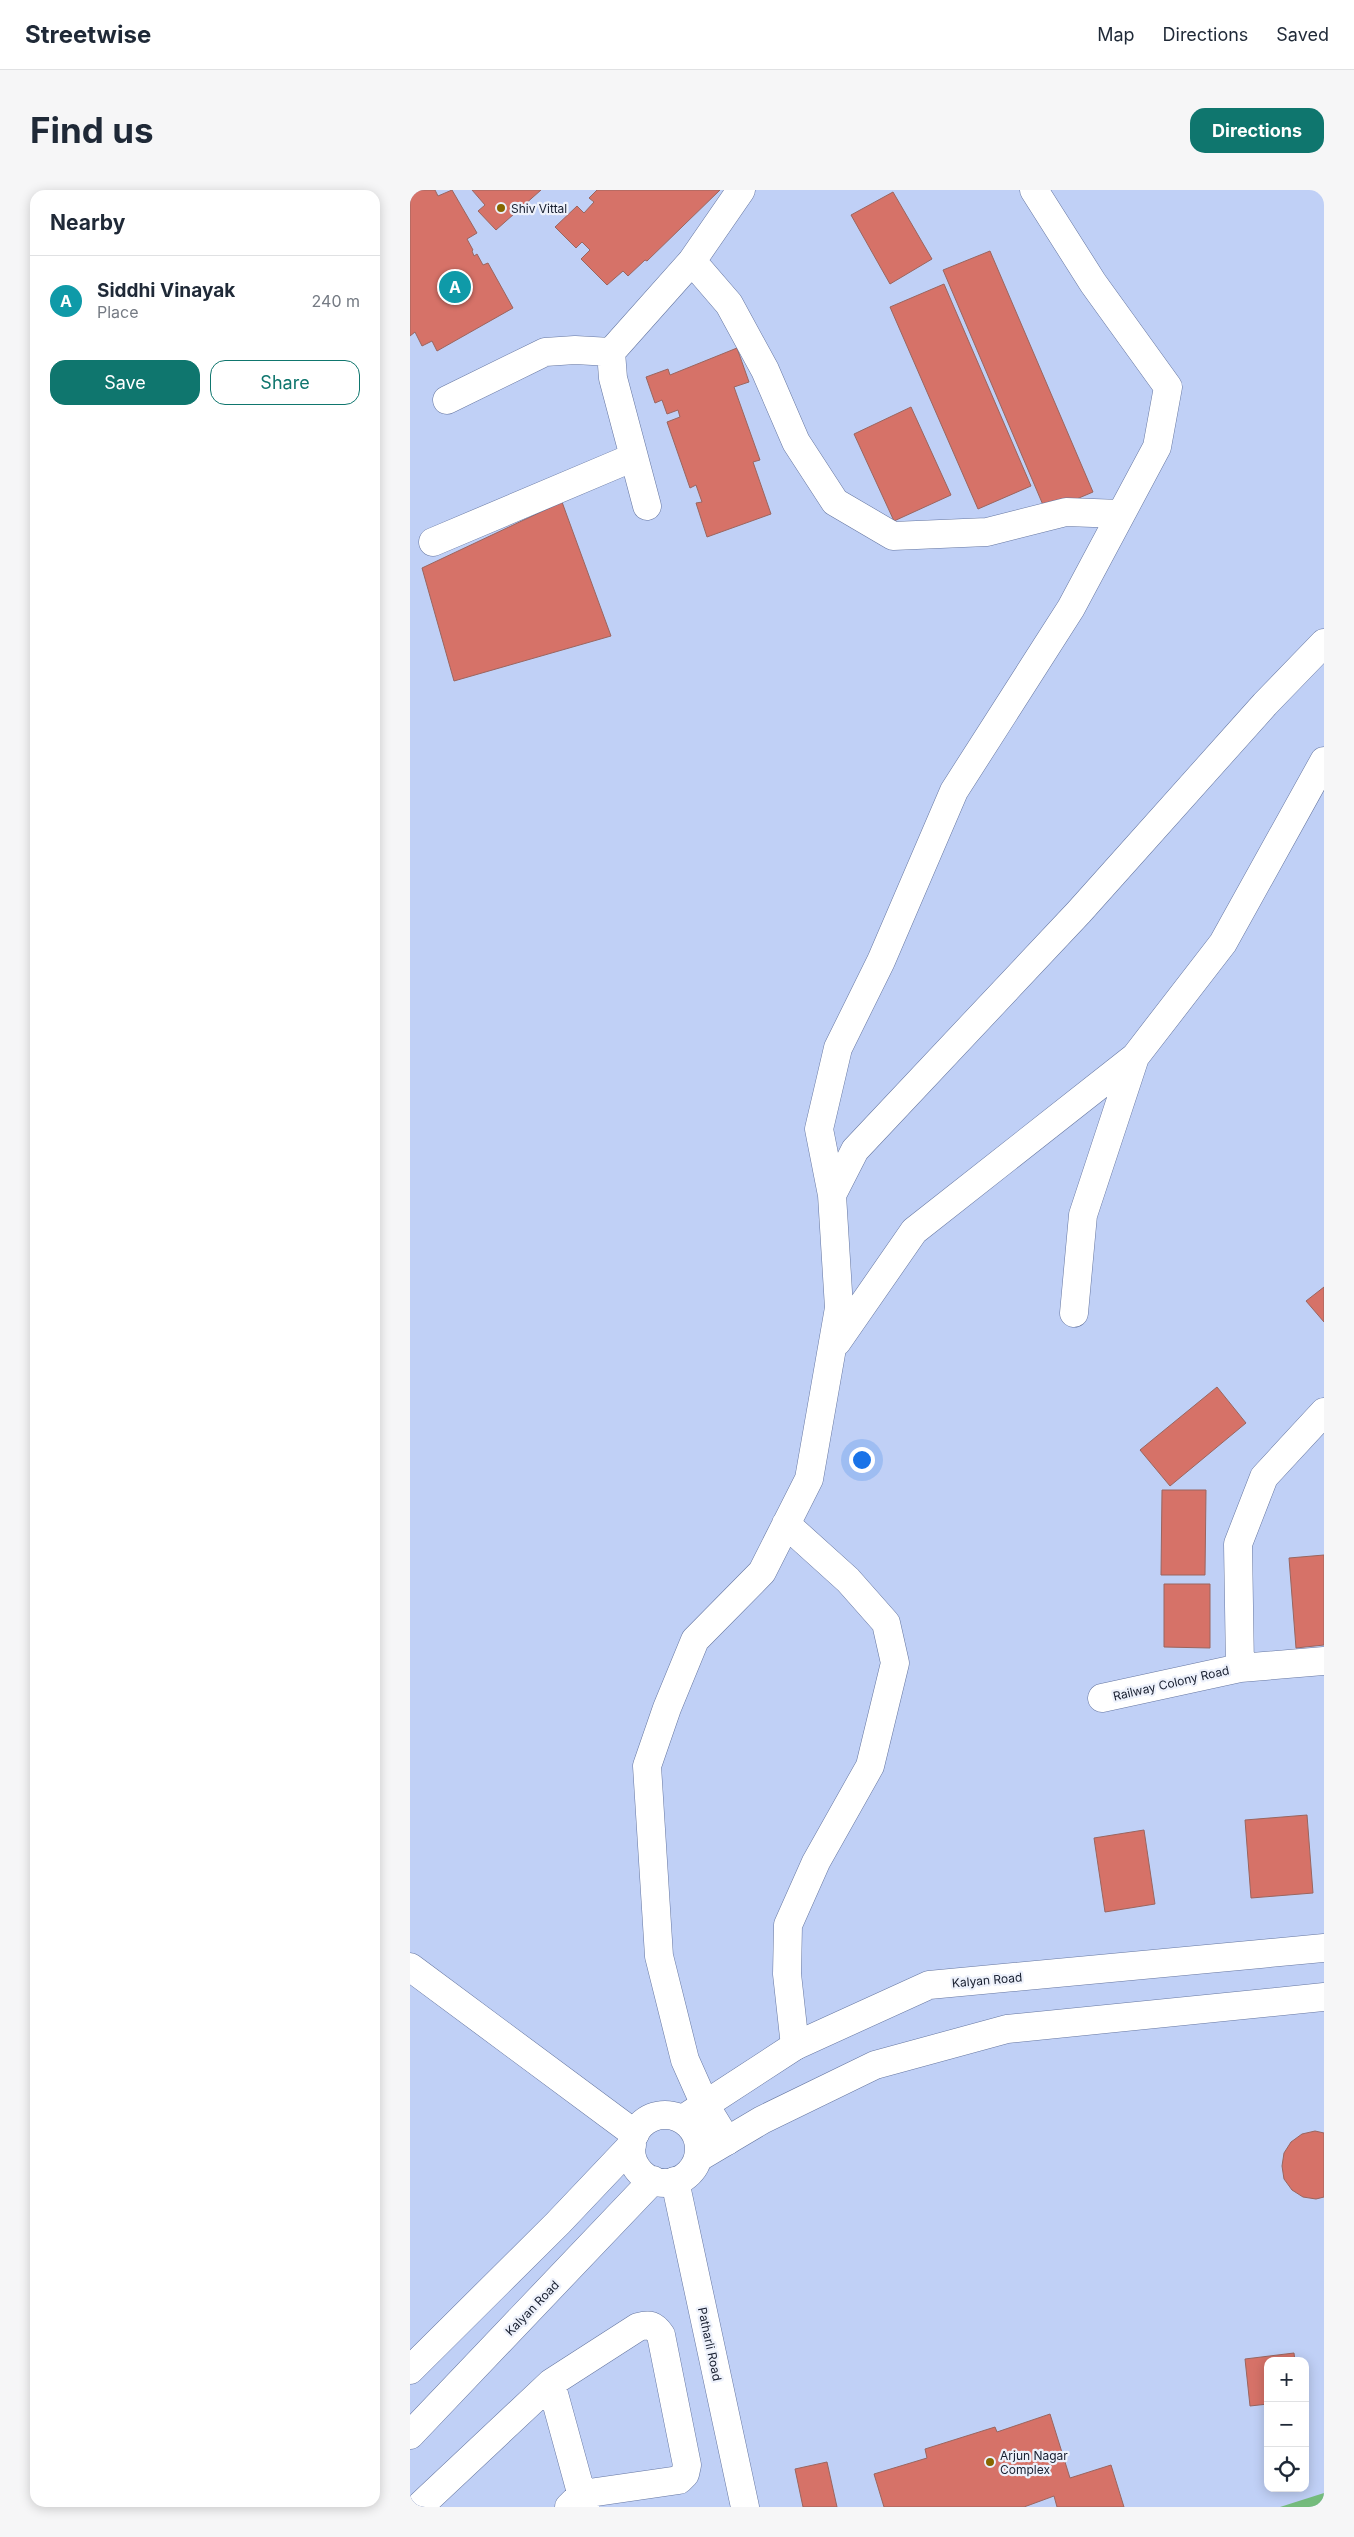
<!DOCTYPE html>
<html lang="en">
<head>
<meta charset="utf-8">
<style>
	:root { --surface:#fff; --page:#f6f6f7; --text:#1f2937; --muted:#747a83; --line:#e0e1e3; --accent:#0f766e }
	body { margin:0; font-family:Inter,sans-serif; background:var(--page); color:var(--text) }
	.controls { position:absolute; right:15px; bottom:15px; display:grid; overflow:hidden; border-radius:10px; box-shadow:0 2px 12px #0003 }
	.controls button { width:45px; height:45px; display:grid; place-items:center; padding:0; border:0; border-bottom:1px solid var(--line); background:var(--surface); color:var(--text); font:25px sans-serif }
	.you { position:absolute; left:451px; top:1269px; width:18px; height:18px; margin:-12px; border:4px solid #fff; border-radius:50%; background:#1a73e8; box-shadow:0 0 0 8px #1a73e833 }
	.badge { display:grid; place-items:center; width:32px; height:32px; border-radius:50%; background:var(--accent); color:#fff; font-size:16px; font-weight:700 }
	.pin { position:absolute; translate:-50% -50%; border:2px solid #fff; box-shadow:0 1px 5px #0006 }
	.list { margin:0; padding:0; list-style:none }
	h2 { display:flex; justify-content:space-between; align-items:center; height:65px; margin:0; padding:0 20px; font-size:21px }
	h2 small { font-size:16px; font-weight:400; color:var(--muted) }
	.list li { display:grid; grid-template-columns:32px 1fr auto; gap:15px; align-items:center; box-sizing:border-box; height:90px; padding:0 20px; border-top:1px solid var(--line) }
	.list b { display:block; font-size:19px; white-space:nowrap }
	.list p { margin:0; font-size:16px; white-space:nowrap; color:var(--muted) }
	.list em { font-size:16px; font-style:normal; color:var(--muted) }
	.actions { display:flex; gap:10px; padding:15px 20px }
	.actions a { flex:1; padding:11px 0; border:1px solid var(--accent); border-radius:15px; text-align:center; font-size:18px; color:var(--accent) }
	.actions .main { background:var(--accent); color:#fff }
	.icon { flex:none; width:28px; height:28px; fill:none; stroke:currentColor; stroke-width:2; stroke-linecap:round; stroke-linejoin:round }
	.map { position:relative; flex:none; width:914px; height:2317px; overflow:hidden; border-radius:15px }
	header { display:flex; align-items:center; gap:30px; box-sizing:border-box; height:70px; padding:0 25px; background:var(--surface); border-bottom:1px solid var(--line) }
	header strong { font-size:24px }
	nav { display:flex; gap:28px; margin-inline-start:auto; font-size:18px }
	.intro { display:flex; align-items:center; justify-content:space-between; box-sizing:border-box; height:120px; padding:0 30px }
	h1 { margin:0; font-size:35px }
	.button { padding:12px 22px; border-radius:15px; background:var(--accent); color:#fff; font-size:18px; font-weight:700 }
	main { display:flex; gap:30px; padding:0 30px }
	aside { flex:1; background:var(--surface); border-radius:15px; box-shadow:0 2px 12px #0003 }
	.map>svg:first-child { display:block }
</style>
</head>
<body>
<header>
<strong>Streetwise</strong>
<nav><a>Map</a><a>Directions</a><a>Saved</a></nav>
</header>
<div class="intro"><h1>Find us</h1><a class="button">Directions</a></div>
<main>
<aside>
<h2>Nearby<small></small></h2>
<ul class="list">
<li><span class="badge" style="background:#0f9aa8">A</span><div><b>Siddhi Vinayak</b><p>Place</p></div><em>240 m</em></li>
</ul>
<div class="actions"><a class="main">Save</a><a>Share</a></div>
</aside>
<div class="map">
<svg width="914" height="2317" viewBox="0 0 914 2317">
	<rect width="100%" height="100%" fill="#c0d0f6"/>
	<path fill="#74bb7c" d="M914 2303V2317H870Z"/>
	<path fill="#d67268" stroke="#9a655f" d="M0 0H25L28 6 42 0 67 43 57 49 63 60 62 61 64 66 67 64 73 75 78 73 103 118 27 161 22 151 12 156 5 142 0 146Z
		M62 0H131L86 40 68 21 75 15Z
		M187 0H310L237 71 235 70 218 86 213 81 197 95 171 69 180 60 172 52 166 58 145 37 167 16 174 23 184 12 179 8Z
		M483 2 522 69 480 94 441 25Z
		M580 61 683 302 636 322 533 80Z
		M534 94 621 296 568 319 480 117Z
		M327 158 339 192 324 197 350 270 343 272 361 324 297 347 286 313 292 312 286 295 280 298 257 232 270 227 268 220 257 224 252 210 245 213 236 187 258 179 260 185Z
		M501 217 541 305 484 331 444 244Z
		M152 312 201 446 44 491 12 378Z
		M914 1097V1132L896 1111Z
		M807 1197 836 1233 760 1296 730 1260Z
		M752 1300H796L795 1385H751Z
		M914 1365V1455L886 1458 879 1368Z
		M754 1394H800V1458L754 1457Z
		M897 1625 903 1703 841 1708 835 1630Z
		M734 1640 745 1714 695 1722 684 1648Z
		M905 1941 914 1943V2007L906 2009 893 2007 882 2000 874 1989 872 1976 874 1963 881 1952 892 1944Z
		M884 2163 885 2171H858V2214L840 2216 835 2169Z
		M640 2224 660 2288 701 2275 714 2317H647L644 2306 614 2317H474L464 2284 517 2268 515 2259 585 2237 587 2242Z
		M417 2272 427 2317H393L385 2279Z"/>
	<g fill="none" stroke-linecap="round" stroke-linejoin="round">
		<defs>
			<path id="minor" d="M282 71 319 114 355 180 386 252 425 312 483 346 577 342 656 322 711 324
				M37 210 135 162 165 160 201 162
				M237 316 203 188 201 162 282 71 331 0
				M23 352 224 267
				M422 1005 445 960 669 722 855 514 914 453
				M664 1123 673 1025 725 867
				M427 1152 504 1041 725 867 813 753 914 571
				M376 1334 438 1390 476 1433 485 1473 460 1576 406 1672 378 1735 377 1784 385 1856
				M830 1478 828 1354 854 1287 914 1222
				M692 1508 830 1478 914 1471
				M0 1777 225 1944
				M317 1951 295 1915 275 1870 249 1766 237 1576 257 1518 285 1450 352 1382 399 1289 429 1118 422 1005 409 939 428 858 471 771 544 601 661 418 747 257 758 197 683 93 624 0
				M141 2193 175 2317
				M9 2317 141 2193 228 2137C240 2134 244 2135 251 2145L277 2275 275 2284 269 2290 172 2304 159 2317"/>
			<path id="tertiary" d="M265 1991 335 2317"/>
			<path id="secondary" d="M221 1959a34 34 0 1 1 68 0a34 34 0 1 1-68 0Z
				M273 1929 385 1856 519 1795 914 1758
				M288 1968 352 1930 465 1875 597 1839 914 1807
				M0 2180 148 2033 222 1955
				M0 2245 243 1990"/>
		</defs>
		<use href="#minor" stroke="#6576a1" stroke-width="29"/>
		<use href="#tertiary" stroke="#6576a1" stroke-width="29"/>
		<use href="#secondary" stroke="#6576a1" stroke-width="29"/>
		<use href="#minor" stroke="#fff" stroke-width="28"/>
		<use href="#tertiary" stroke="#fff" stroke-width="28"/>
		<use href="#secondary" stroke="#fff" stroke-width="28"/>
	</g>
	<g fill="#866600" stroke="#edf1fb" stroke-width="2">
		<circle cx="91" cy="18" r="5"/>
		<circle cx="580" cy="2272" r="5"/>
	</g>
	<g text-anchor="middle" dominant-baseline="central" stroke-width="4.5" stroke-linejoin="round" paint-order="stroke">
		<g font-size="12" fill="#171e2f" stroke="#edf1fb" text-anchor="start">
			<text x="101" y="18">Shiv Vittal</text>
			<text x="590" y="2265">Arjun Nagar<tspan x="590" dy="14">Complex</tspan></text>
		</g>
		<g font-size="12" fill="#171e2f" stroke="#edf1fb">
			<text transform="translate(761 1493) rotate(-13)">Railway Colony Road</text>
			<text transform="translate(577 1790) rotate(-5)">Kalyan Road</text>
			<text transform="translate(122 2118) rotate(-46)">Kalyan Road</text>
			<text transform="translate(300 2154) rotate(78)">Patharli Road</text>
		</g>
	</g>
</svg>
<div class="controls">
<button>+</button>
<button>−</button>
<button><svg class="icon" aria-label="locate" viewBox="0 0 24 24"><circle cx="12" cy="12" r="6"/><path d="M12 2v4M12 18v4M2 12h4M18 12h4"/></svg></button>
</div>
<div class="you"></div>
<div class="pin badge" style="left:45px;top:97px;background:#0f9aa8">A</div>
</div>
</main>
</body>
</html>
